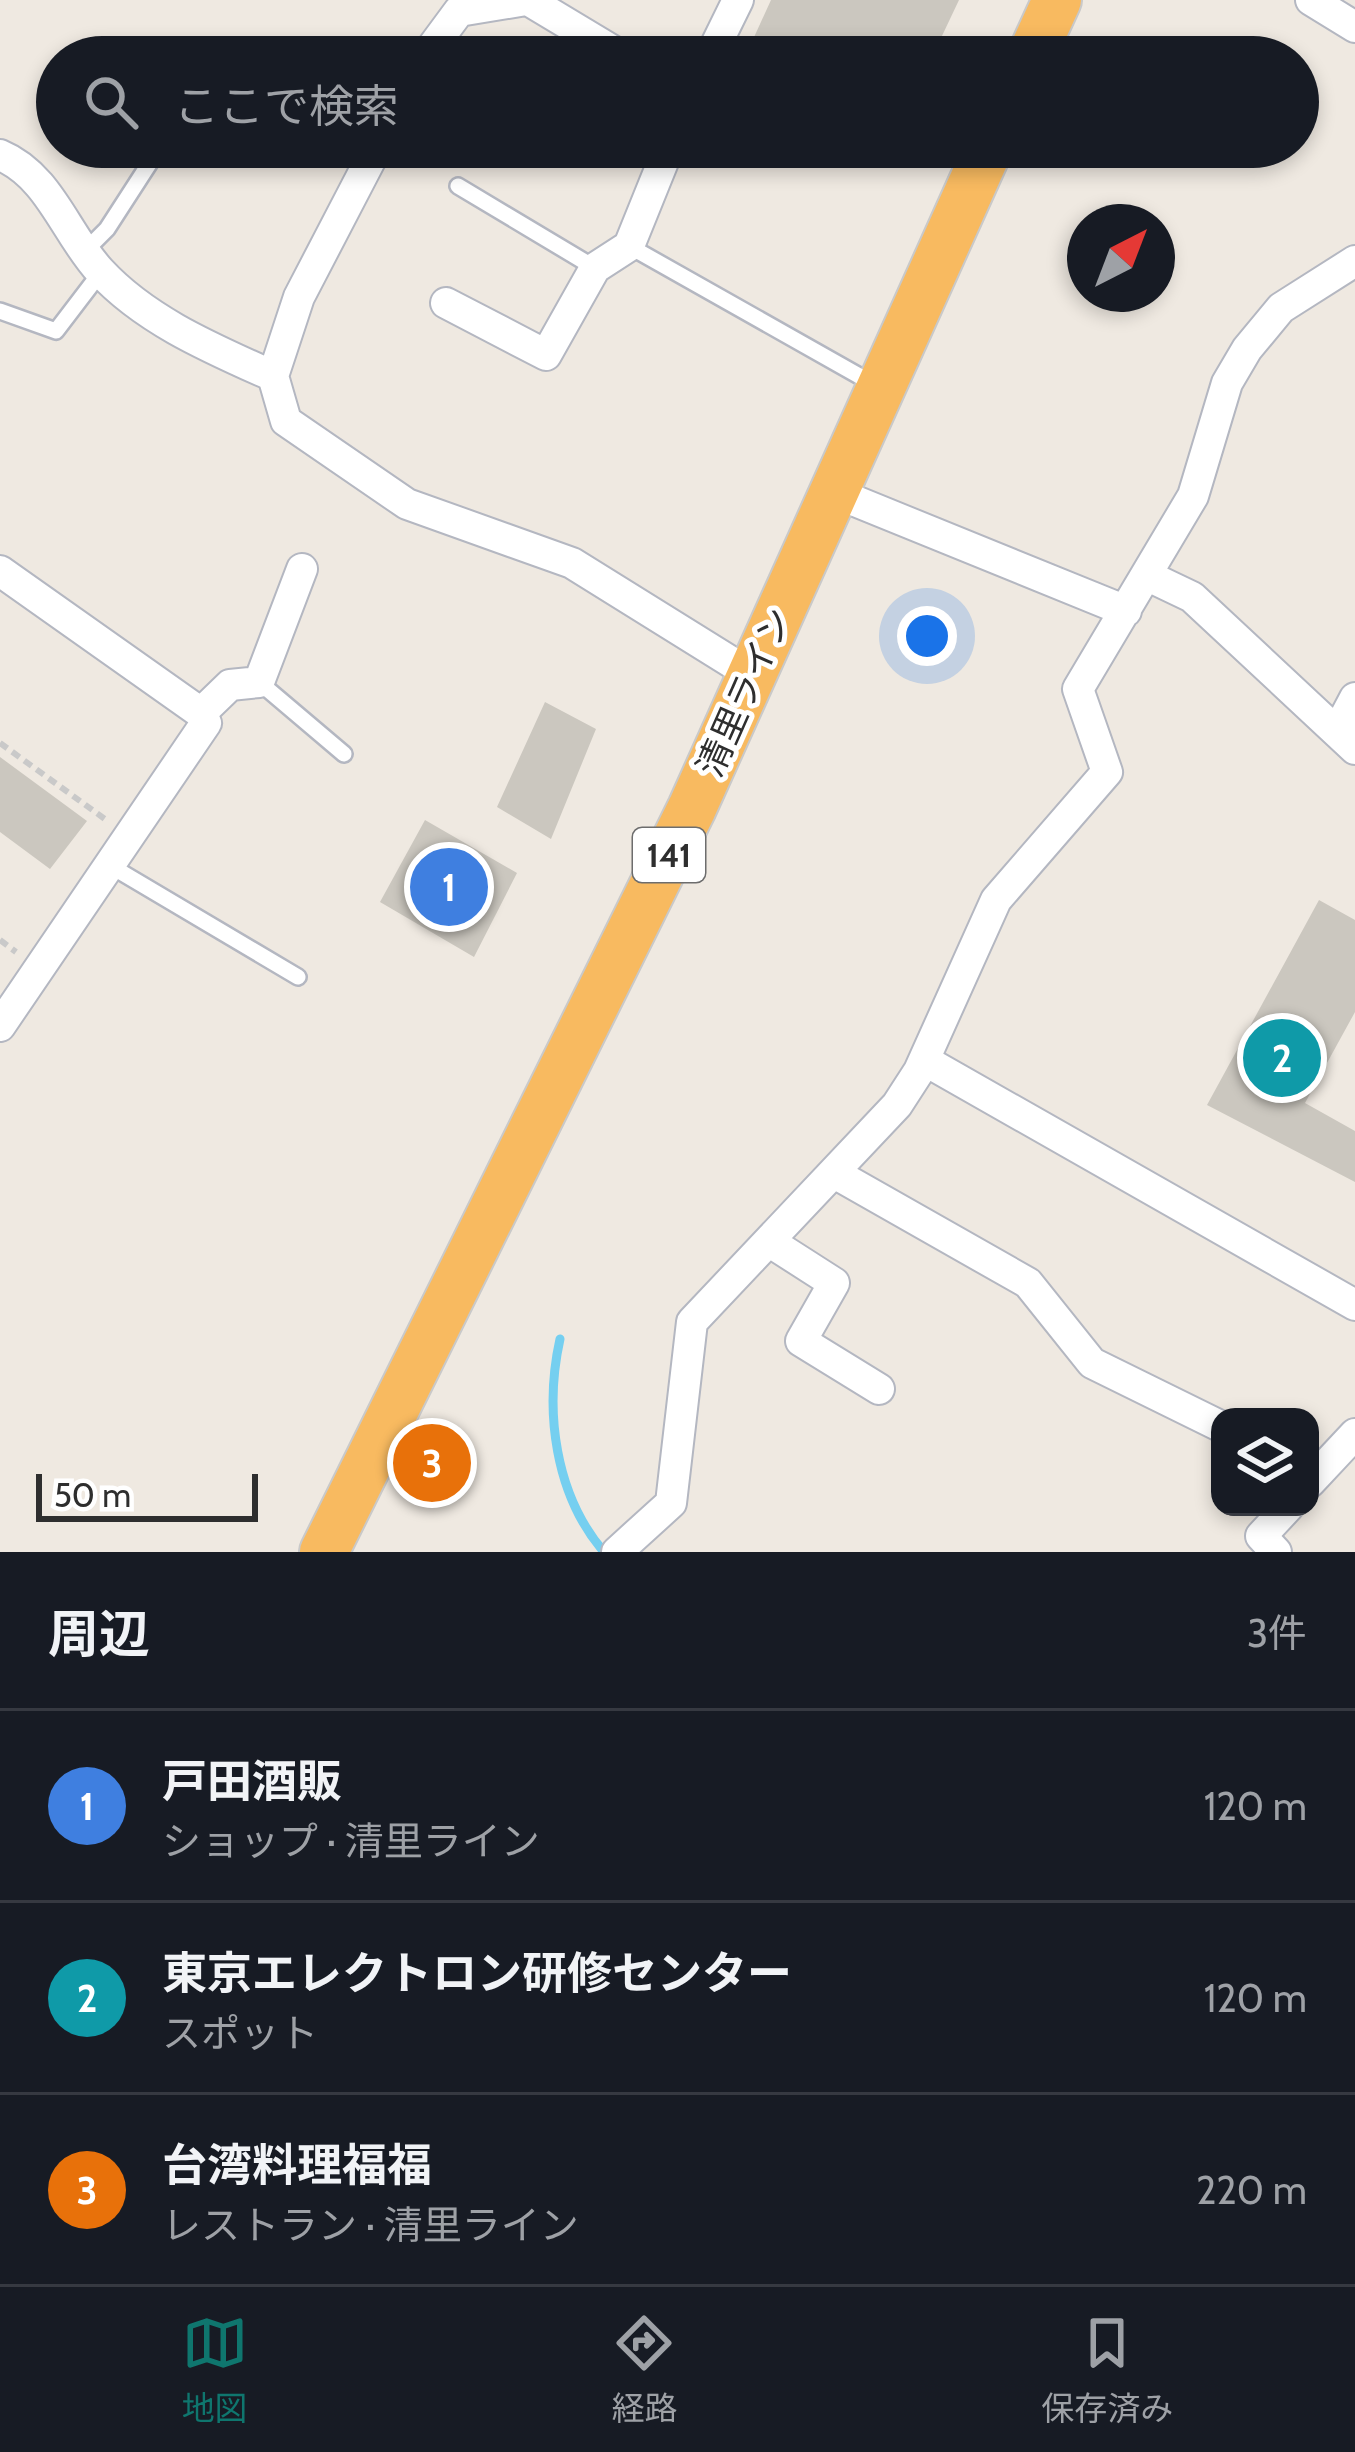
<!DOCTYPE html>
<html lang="ja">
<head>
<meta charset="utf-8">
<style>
	:root { --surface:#171b24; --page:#20242c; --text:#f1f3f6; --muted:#9ea1a6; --line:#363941; --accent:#0f766e }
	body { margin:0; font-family:Cabin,"Noto Sans JP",sans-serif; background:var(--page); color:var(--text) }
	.controls { position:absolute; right:36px; bottom:36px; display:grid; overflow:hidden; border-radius:24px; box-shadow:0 6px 18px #0003 }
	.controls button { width:108px; height:108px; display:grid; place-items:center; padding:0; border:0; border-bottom:3px solid var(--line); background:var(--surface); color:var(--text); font:60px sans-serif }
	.compass { position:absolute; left:1067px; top:204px; width:108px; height:108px; border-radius:50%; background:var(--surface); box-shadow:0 6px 18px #0003; rotate:42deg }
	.scale { position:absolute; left:36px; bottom:30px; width:222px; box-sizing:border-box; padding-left:12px; border:6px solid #2e2e2e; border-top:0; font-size:33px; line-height:42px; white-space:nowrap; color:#2e2e2e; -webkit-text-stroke:9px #fff; paint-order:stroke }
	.you { position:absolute; left:927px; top:636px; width:42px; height:42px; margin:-30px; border:9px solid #fff; border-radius:50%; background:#1a73e8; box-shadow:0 0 0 18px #1a73e833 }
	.badge { display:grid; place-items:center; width:78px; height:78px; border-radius:50%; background:var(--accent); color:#fff; font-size:39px; font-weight:700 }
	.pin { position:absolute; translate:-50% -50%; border:6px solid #fff; box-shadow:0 3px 12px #0006 }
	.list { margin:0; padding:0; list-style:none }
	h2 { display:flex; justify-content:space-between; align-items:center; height:156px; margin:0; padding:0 48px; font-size:51px }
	h2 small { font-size:39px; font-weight:400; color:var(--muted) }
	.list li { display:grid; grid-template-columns:78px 1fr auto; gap:36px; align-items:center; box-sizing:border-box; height:192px; padding:0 48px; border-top:3px solid var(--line) }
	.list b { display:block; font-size:45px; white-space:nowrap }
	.list p { margin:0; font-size:39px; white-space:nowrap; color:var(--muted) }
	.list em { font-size:39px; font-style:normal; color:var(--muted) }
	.icon { flex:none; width:66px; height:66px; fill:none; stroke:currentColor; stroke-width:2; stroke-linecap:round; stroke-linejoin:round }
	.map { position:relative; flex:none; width:1355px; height:1552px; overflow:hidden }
	.search { position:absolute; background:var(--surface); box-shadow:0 6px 18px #0003; left:36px; right:36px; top:36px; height:132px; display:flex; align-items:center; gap:30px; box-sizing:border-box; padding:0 42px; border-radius:66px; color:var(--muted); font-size:45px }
	.sheet { height:732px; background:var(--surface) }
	nav { display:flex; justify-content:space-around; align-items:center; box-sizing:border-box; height:168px; border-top:3px solid var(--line); background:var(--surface); font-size:33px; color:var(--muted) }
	nav a { display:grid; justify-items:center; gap:6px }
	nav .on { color:var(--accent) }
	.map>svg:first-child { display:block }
</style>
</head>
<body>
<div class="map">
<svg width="1355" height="1552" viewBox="0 0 1355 1552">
	<rect width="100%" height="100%" fill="#efe9e1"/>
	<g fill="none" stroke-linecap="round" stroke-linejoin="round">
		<path stroke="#75cff0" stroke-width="9" d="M560 1339C544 1411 555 1495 604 1552"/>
	</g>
	<path fill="#cbc7bf" d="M771 0H959L932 57H745Z
		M545 702 596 729 551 839 497 807Z
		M0 757 87 821 50 869 0 832Z
		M425 820 517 873 474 957 380 902Z
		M1319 900 1355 920V1012L1305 1103 1355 1131V1182L1207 1105Z
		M417 1436 458 1453 436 1497 396 1479Z"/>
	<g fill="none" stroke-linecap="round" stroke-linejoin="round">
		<defs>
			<path id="service" d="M458 186 595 268
				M629 246 877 386
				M86 250 107 229 160 147
				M0 311 56 331 101 272
				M259 682 344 754
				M109 865 298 977"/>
			<path id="minor" d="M528 0 623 57
				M1311 0 1355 27
				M425 57 459 11 526 0
				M710 57 738 0
				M0 155C50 176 65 233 100 271 146 321 213 349 273 376L286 421 407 504 572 563 752 675
				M446 303 546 355 595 268 629 246 669 147
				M273 376 299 297 377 147
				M833 492 1126 611
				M0 571 201 713
				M1148 576 1192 597 1355 749
				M1337 732 1355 698
				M0 1026 206 723 201 713 230 685 259 682 302 569
				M924 1060 1355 1305
				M836 1174 1028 1283 1092 1363 1220 1426
				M770 1242 834 1283 801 1341 879 1389
				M1310 1482 1355 1434
				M617 1552 671 1503 692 1322 897 1105 919 1071 996 900 1107 772 1078 689 1193 496 1227 383 1247 349 1281 308 1355 261
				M1276 1552 1261 1536 1288 1507"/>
			<path id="trunk" d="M1031 57 1057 0
				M324 1552 692 808 989 147"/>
		</defs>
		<use href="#service" stroke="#b4b7c1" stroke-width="20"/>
		<use href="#minor" stroke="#b4b7c1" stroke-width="34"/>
		<use href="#trunk" stroke="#c9c9c9" stroke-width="52"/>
		<path stroke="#c9c9c9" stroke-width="6" stroke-dasharray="9 6" stroke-linecap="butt" d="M0 743 109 822
			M0 940 16 952"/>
		<use href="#service" stroke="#fff" stroke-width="15"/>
		<use href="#minor" stroke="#fff" stroke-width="30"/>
		<use href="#trunk" stroke="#f8ba60" stroke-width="48"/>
	</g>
	<g text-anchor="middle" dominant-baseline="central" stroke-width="10" stroke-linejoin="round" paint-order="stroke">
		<rect fill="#fff" stroke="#6d6d6d" stroke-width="3" x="633" y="828" width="72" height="54" rx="9"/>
		<g font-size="33" font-weight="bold" fill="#2e2e2e">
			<text x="669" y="855">141</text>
		</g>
		<g font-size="36" fill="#2e2e2e" stroke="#fff">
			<text transform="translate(744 692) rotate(-66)">清里ライン</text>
		</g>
	</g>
</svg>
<div class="controls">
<button><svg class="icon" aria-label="layers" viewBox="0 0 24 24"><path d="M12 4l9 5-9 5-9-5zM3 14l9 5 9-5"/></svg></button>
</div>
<svg class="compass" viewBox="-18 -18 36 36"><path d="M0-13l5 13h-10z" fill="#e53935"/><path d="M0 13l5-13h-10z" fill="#9ea1a6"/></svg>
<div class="scale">50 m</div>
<div class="you"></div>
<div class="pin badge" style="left:449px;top:887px;background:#3f7fe0">1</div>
<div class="pin badge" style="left:1282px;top:1058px;background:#0f9aa8">2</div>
<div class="pin badge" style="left:432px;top:1463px;background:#e8710a">3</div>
<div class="search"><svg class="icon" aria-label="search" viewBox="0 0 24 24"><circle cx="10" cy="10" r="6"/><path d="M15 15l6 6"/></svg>ここで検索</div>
</div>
<section class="sheet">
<h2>周辺<small>3件</small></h2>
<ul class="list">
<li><span class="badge" style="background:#3f7fe0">1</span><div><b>戸田酒販</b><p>ショップ · 清里ライン</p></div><em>120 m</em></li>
<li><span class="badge" style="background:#0f9aa8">2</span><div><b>東京エレクトロン研修センター</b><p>スポット</p></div><em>120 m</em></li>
<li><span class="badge" style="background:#e8710a">3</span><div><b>台湾料理福福</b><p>レストラン · 清里ライン</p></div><em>220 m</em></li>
</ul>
</section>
<nav>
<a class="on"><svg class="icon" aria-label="map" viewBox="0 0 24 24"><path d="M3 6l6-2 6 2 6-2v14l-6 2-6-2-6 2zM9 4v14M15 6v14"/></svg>地図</a>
<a><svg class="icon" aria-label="directions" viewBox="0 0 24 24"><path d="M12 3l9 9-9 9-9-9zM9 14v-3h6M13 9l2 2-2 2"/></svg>経路</a>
<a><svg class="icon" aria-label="saved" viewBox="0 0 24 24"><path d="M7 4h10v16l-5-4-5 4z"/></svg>保存済み</a>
</nav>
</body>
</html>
